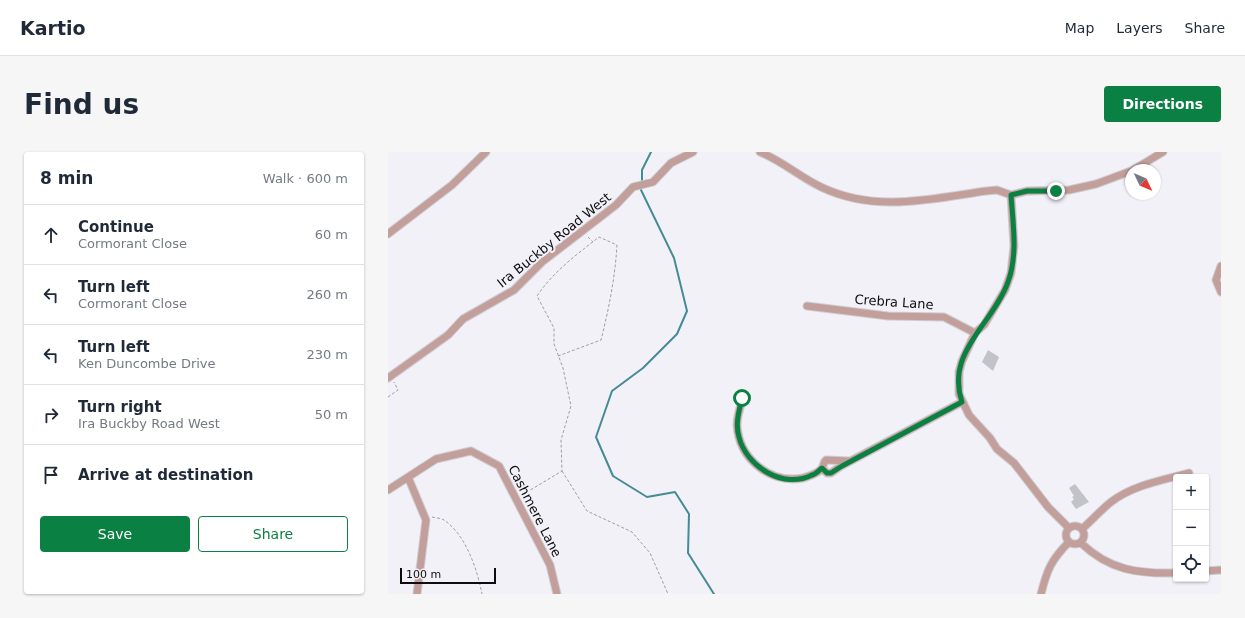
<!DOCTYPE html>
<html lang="en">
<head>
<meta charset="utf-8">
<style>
	:root { --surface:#fff; --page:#f6f6f7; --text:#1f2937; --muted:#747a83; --line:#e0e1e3; --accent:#0b8043 }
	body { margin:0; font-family:"DejaVu Sans",sans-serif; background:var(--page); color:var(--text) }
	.controls { position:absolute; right:12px; bottom:12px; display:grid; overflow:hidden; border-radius:4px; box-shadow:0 1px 3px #0004 }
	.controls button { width:36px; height:36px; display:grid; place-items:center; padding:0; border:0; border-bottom:1px solid var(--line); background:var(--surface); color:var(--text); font:20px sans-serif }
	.compass { position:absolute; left:737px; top:12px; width:36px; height:36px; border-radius:50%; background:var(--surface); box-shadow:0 1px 3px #0004; rotate:134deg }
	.scale { position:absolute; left:12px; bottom:10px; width:96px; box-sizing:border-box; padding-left:4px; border:2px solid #0d0d0f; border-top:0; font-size:11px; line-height:14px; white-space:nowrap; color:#0d0d0f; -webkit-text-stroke:3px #f3f1f8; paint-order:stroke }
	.stop { position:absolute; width:12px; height:12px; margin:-9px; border:3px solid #0b8043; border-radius:50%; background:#fff }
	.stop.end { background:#0b8043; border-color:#fff; box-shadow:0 1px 4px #0008 }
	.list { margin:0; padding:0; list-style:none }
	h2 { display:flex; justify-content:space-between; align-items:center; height:52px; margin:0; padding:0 16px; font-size:17px }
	h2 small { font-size:13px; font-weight:400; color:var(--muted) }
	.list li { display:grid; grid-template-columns:26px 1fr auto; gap:12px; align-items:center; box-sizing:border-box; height:60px; padding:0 16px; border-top:1px solid var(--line) }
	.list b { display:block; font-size:15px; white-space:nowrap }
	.list p { margin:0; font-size:13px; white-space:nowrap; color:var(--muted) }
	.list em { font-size:13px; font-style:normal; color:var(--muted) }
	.actions { display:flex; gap:8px; padding:12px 16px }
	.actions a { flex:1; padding:9px 0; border:1px solid var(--accent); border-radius:4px; text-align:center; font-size:14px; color:var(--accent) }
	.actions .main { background:var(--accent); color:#fff }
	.icon { flex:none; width:22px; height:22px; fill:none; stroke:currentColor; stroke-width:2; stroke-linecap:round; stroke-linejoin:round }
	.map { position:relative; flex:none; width:833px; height:442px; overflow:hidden; border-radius:4px }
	header { display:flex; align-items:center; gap:24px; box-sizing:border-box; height:56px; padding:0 20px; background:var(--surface); border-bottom:1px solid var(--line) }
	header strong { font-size:19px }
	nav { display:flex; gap:22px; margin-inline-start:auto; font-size:14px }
	.intro { display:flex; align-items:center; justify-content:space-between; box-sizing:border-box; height:96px; padding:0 24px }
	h1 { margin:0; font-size:28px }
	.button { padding:10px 18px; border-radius:4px; background:var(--accent); color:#fff; font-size:14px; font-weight:700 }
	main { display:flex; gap:24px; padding:0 24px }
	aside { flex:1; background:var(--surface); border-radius:4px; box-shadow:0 1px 3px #0004 }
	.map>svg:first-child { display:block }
</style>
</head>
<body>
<header>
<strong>Kartio</strong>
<nav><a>Map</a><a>Layers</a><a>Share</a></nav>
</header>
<div class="intro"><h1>Find us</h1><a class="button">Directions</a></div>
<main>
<aside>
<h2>8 min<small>Walk · 600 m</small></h2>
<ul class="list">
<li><svg class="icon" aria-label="ahead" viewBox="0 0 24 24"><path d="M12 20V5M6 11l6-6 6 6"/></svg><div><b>Continue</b><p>Cormorant Close</p></div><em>60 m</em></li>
<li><svg class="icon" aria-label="left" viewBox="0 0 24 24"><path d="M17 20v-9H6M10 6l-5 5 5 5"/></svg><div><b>Turn left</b><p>Cormorant Close</p></div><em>260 m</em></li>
<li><svg class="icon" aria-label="left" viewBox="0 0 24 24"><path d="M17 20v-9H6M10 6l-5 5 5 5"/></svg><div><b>Turn left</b><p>Ken Duncombe Drive</p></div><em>230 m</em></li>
<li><svg class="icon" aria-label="right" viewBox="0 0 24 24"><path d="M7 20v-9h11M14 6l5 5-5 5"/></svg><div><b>Turn right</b><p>Ira Buckby Road West</p></div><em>50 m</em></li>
<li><svg class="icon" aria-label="arrive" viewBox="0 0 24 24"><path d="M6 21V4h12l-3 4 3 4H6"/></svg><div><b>Arrive at destination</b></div></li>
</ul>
<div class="actions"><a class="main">Save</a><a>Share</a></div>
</aside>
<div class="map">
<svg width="833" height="442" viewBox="0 0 833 442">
	<rect width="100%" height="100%" fill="#f3f1f8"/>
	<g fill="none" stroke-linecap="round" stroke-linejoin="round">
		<path stroke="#448b95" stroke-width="2" d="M254 31V18L263 0
			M253 35V38L286 106 299 159 289 182 255 216 224 239 208 285 225 324 259 345 287 340 301 362 300 401 326 442"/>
	</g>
	<path fill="#c2c2c9" d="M600 198 611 205 605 219 594 210Z
		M687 332 701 350 688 357 683 350 686 347 684 345 686 344 681 336Z"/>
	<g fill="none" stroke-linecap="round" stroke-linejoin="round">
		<defs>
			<path id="street" d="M372 0C394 9 412 25 433 35 487 61 543 47 598 39L609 38 623 43 639 39 681 38 708 32 743 19
				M745 18 775 0
				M623 43 626 94 623 121 617 138 596 173 587 181 574 209 571 220V242L581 263 602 286 609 297 626 311 660 355 681 376
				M0 82 64 33 98 0
				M833 114 828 128 833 140
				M419 154 500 164 556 165 587 181
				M0 226 60 183 75 167 126 138 154 110 228 53 245 35 265 30 283 11 305 0
				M355 246C352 255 349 264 349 273 351 307 382 332 415 326 421 324 430 322 434 316 436 313 435 311 438 308L462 309
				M434 316 439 321H443L453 314 574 250
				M20 325 38 368 29 442
				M0 338 48 307 83 299 111 314 162 413 169 442
				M678 383a9 9 0 1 1 18 0a9 9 0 1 1-18 0Z
				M694 377C704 368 713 358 723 350 745 333 775 328 801 321
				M693 391C721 418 750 422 788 421
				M818 419 833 418
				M653 442C659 418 663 408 681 390"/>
		</defs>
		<use href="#street" stroke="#cecdd3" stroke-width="9"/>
		<path stroke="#9e9da2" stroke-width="1" stroke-dasharray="3 2" stroke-linecap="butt" d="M200 85 205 90
			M0 245 10 238 6 230
			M174 319 199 359 244 380 262 401 280 442
			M134 343 174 319 173 288 183 254 175 216 166 192V176L149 144C165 120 188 103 211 85L229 93C227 126 221 156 213 188L170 204
			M44 365C48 366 53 366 56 368 78 383 89 417 94 442"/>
		<use href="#street" stroke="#c39f9c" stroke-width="7"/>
	</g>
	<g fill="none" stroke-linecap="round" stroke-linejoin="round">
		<path stroke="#0b8043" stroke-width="5" d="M354 246C351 259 347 272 351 285 358 314 395 338 424 323 428 322 431 318 434 316L439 321H443L454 314 574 250C557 200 605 172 620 130 630 103 625 72 623 43L639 39H668"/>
	</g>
	<g text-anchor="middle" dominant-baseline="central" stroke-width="4" stroke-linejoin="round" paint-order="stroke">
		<g font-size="13" fill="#0d0d0f" stroke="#f3f1f8">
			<text transform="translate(166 88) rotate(-39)">Ira Buckby Road West</text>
			<text transform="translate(506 150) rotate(4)">Crebra Lane</text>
			<text transform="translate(147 359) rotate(63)">Cashmere Lane</text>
		</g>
	</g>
</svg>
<div class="controls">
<button>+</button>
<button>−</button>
<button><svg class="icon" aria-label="locate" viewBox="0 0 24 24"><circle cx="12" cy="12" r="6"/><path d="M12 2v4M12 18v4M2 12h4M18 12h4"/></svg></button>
</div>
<svg class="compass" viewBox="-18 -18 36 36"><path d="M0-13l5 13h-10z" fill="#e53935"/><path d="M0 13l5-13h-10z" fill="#747a83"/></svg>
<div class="scale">100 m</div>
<div class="stop" style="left:354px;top:246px"></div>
<div class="stop end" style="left:668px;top:39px"></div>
</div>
</main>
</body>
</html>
